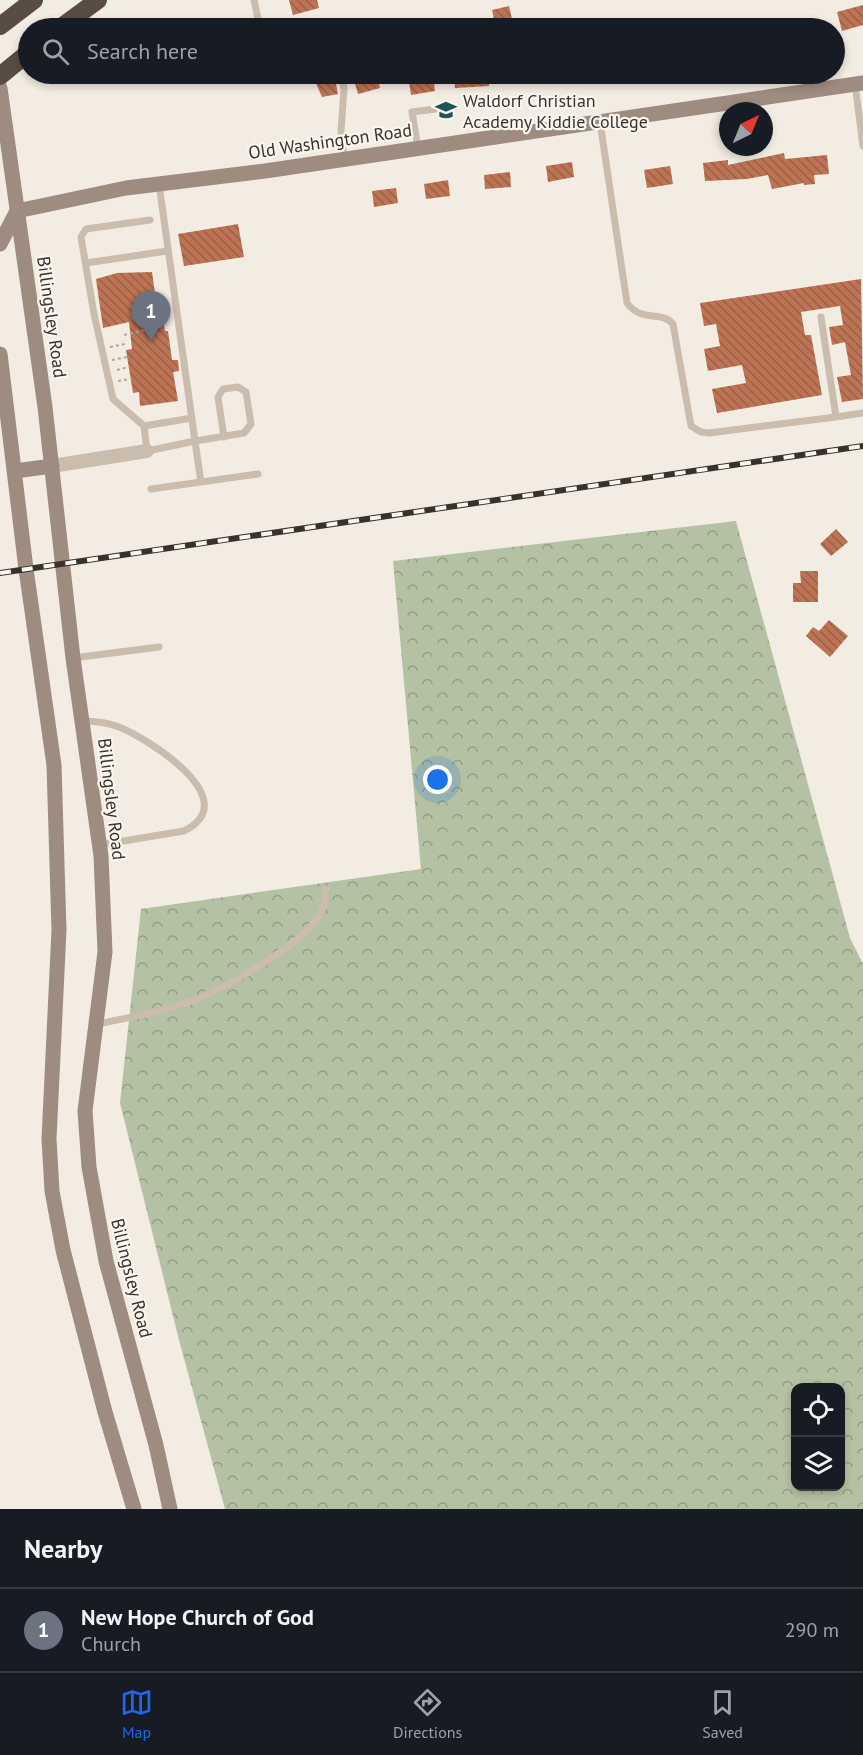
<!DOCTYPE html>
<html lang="en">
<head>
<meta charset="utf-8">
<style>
	:root { --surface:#171b24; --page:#242831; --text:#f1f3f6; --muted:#9ea1a6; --line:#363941; --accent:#2563eb }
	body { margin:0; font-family:"PT Sans",sans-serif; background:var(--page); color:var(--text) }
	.controls { position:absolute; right:18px; bottom:18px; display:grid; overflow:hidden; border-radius:12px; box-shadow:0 3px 9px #0003 }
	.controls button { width:54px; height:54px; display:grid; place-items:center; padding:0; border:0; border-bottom:2px solid var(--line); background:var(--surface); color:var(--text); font:30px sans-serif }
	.compass { position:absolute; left:719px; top:102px; width:54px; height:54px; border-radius:50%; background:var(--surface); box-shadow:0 3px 9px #0003; rotate:43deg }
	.you { position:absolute; left:438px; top:780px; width:21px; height:21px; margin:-15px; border:4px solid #fff; border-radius:50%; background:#1a73e8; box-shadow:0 0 0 9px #1a73e833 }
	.badge { display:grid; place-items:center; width:39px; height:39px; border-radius:50%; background:var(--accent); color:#fff; font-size:20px; font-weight:700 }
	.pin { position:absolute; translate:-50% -50px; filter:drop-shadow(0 2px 3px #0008) }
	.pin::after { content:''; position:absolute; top:32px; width:21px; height:18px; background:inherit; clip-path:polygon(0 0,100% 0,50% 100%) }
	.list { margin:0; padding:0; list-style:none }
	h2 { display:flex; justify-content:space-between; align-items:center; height:78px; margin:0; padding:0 24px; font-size:26px }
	h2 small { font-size:20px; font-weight:400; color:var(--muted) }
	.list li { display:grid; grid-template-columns:39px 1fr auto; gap:18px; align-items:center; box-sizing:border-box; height:84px; padding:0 24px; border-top:2px solid var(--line) }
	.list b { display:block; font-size:22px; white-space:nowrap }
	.list p { margin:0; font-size:20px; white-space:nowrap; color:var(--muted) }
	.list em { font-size:20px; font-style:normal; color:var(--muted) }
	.icon { flex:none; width:33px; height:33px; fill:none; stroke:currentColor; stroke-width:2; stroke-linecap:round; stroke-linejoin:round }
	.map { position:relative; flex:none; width:863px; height:1509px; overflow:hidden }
	.search { position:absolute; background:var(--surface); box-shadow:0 3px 9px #0003; left:18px; right:18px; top:18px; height:66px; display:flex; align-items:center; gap:15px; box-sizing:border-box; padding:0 21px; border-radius:33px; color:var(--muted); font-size:22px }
	.sheet { height:162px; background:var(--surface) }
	nav { display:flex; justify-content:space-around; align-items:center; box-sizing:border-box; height:84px; border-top:2px solid var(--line); background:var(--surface); font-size:16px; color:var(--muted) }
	nav a { display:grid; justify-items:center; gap:3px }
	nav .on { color:var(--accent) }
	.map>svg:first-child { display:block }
</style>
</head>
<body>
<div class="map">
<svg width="863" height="1509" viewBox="0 0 863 1509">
	<defs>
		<pattern id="forest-crowns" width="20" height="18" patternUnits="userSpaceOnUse" patternTransform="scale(1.5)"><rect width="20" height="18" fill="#b5c1a3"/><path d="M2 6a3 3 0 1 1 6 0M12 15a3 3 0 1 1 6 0" fill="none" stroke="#949d85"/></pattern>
		<pattern id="building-back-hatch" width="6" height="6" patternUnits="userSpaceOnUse" patternTransform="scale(1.5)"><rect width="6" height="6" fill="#bd7455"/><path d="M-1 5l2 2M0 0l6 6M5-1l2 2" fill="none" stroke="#9b6047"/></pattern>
	</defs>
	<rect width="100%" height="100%" fill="#f2ece2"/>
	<path fill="url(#forest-crowns)" fill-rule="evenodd" d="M736 521 850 938 863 964V1509H225L179 1340 120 1103 141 909 421 869 393 561ZM796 1388H840V1486H796Z"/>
	<path fill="url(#building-back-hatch)" d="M289 0H317L319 8 293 15Z
		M863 5V25L842 31 837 12Z
		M509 6 514 28H496L492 10Z
		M334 74 338 94 322 97 314 79Z
		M377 74 380 88 358 94 354 80Z
		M408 74H433L435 91 411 95Z
		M454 74H488L489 86 455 88Z
		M784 153 785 159 827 155 829 174 814 175 815 184 804 185V183L772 189 768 175 747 179 705 181 703 163 728 160V165Z
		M572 162 574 177 548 182 546 166Z
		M670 166 673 184 647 188 644 170Z
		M510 172 511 187 485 189 484 175Z
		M448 180 450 196 426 199 424 184Z
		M396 188 398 203 374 207 372 191Z
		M238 224 244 257 184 266 178 234Z
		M152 272 159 322 163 321 165 331H168L172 360H178L179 371 173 372 178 401 140 406 139 392 133 393 126 350 132 349 129 322 103 328 96 279 117 273Z
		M861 279 863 399 842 402 837 377 851 375 845 342 832 345 829 327 843 325 840 306 801 312 805 335H811L822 395 717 413 712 389 746 383 742 365 708 371 704 349 720 346 716 324 704 326 700 303Z
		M836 529 848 542 831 556 820 544Z
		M800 571H818V602H793V583H801Z
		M829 620 848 636 830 657 806 636 813 627 819 631Z"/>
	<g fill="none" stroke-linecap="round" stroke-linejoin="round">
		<path stroke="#b6a799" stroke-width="2" stroke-dasharray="3 3" stroke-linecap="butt" d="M124 335 162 326
			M110 347 125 344
			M112 360 127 357
			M117 370 129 367
			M118 381 130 379"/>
		<path stroke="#cabdae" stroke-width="7" d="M254 0 260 28
			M341 74 344 89 341 131 344 159
			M855 84 863 146
			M600 122 627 303C642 323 661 310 673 324L691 426 701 432 709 433 836 417 821 317
			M418 148 412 112 443 108
			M150 220 86 229 81 237 94 314 113 399 144 426 147 451 195 441 159 184
			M86 263 167 251
			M836 417 863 413
			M144 426 192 418
			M201 482 195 441 244 433 251 424 246 392 238 387 223 389 218 397 224 437
			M151 489 258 474
			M73 658 159 647
			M82 721C95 721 106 722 119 727 149 739 246 800 184 831L99 845
			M97 1024C127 1018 157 1013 186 1003 221 991 296 948 317 919 324 910 325 899 326 889"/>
		<path stroke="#cabdae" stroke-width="14" d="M52 466 147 451"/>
		<path stroke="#9e8c80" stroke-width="15" d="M0 88 45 407 73 658 101 856 105 952 85 1111 89 1167 106 1261 156 1445 170 1509
			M17 211 126 188 265 171 863 83
			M0 244 17 211
			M0 354 26 569 54 765 59 930 49 1139 52 1191 63 1250 105 1412 134 1509
			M15 471 52 466"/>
		<path stroke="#594c44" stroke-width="18" d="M0 26 34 0
			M60 28 98 0
			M0 76 28 53"/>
		<defs>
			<path id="rail" d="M0 573 863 446"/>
		</defs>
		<use href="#rail" stroke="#39312c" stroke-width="6"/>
		<use href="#rail" stroke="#faf5ef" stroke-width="4" stroke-dasharray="11" stroke-linecap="butt"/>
	</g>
	<defs>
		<symbol id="school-bare" viewBox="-9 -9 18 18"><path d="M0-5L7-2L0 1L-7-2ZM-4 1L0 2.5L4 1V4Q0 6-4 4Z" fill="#245258" stroke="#faf5ef" stroke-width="2.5" paint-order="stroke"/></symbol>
	</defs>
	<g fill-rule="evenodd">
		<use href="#school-bare" x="431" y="95" width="30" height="30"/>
	</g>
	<g text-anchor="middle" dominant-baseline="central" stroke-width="4.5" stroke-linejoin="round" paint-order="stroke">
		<g font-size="18" fill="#39312c" stroke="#faf5ef" text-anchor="start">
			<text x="463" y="100">Waldorf Christian<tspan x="463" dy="21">Academy Kiddie College</tspan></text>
		</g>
		<g font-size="18" fill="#39312c" stroke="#faf5ef">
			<text transform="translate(330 141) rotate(-8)">Old Washington Road</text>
			<text transform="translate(52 317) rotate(82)">Billingsley Road</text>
			<text transform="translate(112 799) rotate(83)">Billingsley Road</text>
			<text transform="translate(132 1278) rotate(76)">Billingsley Road</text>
		</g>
	</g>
</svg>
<div class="controls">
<button><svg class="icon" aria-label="locate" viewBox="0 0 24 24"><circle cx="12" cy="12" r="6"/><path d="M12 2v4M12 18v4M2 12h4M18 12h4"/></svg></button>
<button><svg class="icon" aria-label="layers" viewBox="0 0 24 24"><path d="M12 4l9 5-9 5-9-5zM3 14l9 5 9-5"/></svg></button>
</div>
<svg class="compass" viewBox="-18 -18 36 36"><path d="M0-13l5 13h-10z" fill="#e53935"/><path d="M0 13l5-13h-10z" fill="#9ea1a6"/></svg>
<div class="you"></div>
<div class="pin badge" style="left:151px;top:341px;background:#6b7280">1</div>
<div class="search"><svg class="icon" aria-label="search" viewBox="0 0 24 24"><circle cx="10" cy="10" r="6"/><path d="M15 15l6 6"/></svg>Search here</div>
</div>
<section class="sheet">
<h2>Nearby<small></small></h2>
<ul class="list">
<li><span class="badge" style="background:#6b7280">1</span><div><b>New Hope Church of God</b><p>Church</p></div><em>290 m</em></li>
</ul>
</section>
<nav>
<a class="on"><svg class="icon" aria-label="map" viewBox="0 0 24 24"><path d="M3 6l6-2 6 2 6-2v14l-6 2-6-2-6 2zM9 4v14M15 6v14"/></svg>Map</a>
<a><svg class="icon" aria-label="directions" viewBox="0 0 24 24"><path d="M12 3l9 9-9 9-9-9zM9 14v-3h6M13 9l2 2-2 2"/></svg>Directions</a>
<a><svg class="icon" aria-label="saved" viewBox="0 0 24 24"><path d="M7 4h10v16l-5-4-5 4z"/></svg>Saved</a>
</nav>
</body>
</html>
